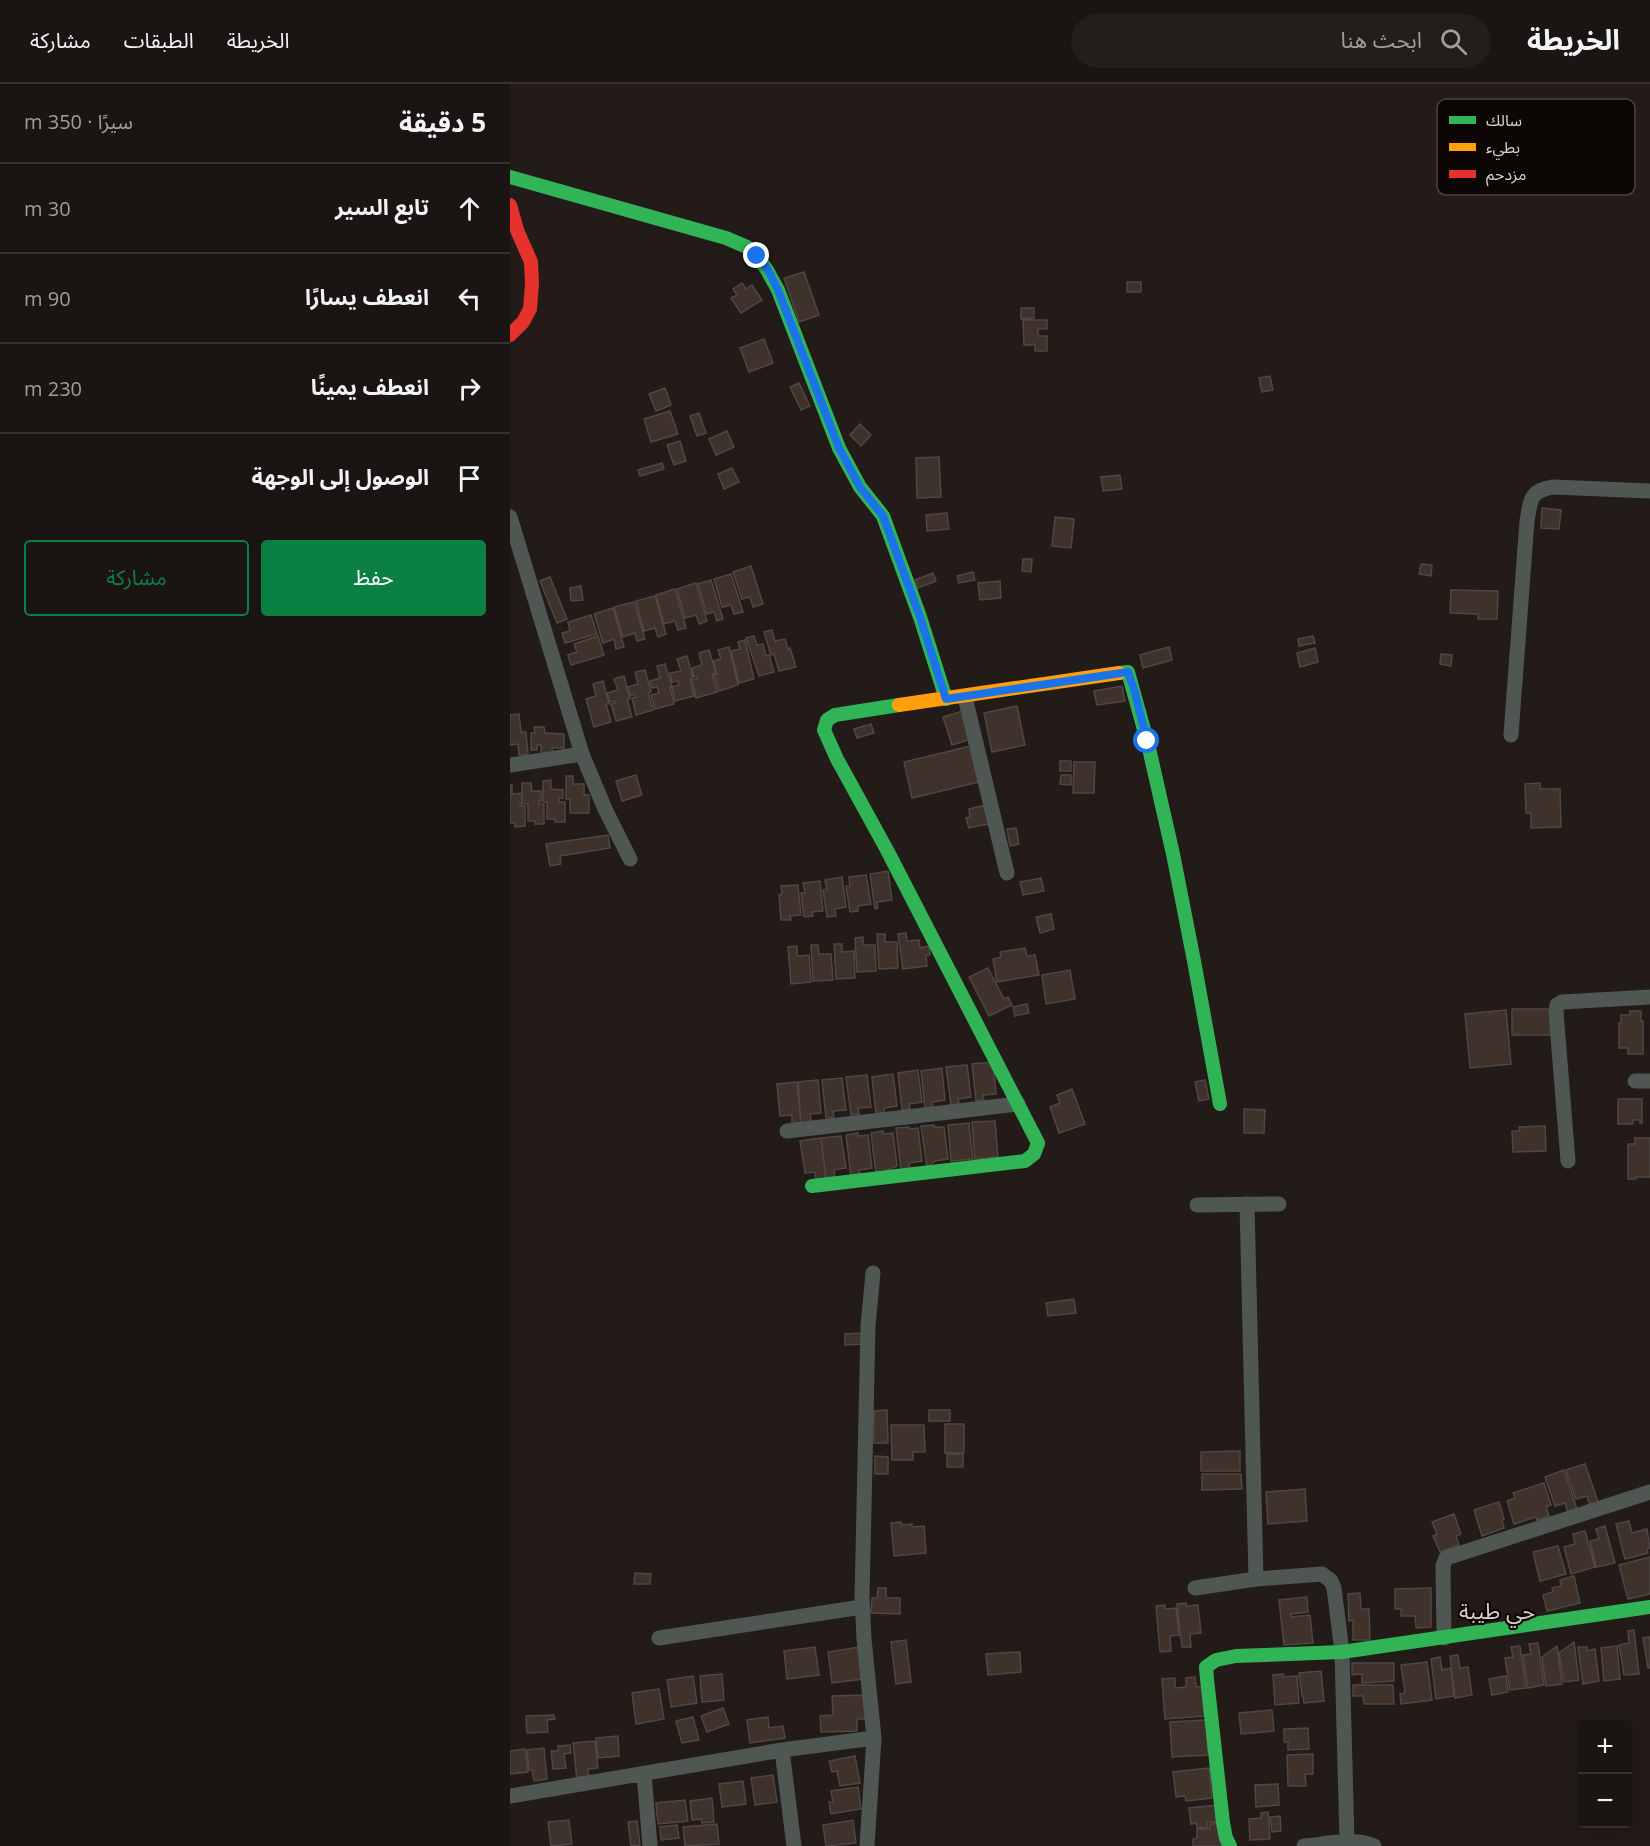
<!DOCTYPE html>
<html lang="ar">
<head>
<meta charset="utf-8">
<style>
	:root { --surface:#1a1412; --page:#231d1b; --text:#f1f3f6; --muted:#9f9e9f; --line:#383332; --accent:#0b8043 }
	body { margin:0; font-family:"Open Sans","Noto Sans Arabic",sans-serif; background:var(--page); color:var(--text); direction:rtl }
	.controls { position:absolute; right:18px; bottom:18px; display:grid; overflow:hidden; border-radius:6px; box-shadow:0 3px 15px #0003 }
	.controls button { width:54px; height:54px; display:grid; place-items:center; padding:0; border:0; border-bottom:2px solid var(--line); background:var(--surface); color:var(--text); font:30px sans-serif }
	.stop { position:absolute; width:18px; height:18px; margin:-14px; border:4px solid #1a73e8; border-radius:50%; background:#fff }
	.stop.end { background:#1a73e8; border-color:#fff; box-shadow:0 2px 6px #0008 }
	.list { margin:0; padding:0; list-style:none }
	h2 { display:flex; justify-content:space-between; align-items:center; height:78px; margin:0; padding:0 24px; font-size:26px }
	h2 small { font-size:20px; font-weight:400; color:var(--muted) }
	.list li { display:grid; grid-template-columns:39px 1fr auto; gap:18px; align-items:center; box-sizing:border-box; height:90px; padding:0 24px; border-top:2px solid var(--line) }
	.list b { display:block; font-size:22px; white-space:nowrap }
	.list em { font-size:20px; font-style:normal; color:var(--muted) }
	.actions { display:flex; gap:12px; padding:18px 24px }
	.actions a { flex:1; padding:14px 0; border:2px solid var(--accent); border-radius:6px; text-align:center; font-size:21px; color:var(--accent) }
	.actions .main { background:var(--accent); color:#fff }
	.icon { flex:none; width:33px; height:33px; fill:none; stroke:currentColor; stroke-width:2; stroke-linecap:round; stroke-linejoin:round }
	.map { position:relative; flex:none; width:1140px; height:1762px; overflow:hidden; direction:ltr }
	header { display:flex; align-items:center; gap:36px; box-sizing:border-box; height:84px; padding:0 30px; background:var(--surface); border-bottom:2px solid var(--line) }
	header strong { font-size:28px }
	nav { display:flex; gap:33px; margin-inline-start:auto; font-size:21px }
	.search { width:420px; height:54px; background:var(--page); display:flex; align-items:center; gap:15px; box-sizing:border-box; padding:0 21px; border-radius:33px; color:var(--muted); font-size:22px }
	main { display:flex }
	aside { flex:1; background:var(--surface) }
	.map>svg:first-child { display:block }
</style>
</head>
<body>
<header>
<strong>الخريطة</strong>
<div class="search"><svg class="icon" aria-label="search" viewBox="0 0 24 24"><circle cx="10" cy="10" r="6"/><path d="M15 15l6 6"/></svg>ابحث هنا</div>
<nav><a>الخريطة</a><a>الطبقات</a><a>مشاركة</a></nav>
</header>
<main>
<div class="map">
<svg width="1140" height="1762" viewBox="0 0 1140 1762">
	<rect width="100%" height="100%" fill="#231b18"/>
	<path fill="#3e322b" stroke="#4f4745" stroke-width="1.5" d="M294 188 309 231 289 238 274 194Z
		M617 198H631V208H617Z
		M232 199 236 205 242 201 252 216 231 229 221 214 227 211 223 205Z
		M511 224H524V234L511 235Z
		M513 236H537V245H528V252H537V267H525V261H514Z
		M254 255 263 279 239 288 230 264Z
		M760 292 763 306 752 308 749 294Z
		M289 299 300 322 291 326 280 303Z
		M155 304 161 321 146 327 139 310Z
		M160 327 168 350 141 358 134 335Z
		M189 329 196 349 187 352 180 332Z
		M350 340 361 351 351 362 340 351Z
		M217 347 224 363 206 371 199 355Z
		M170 357 176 377 164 381 157 361Z
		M429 373 431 413 407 414 406 374Z
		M152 379 154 385 130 392 128 386Z
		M222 384 229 398 214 405 208 390Z
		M610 391 612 405 593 407 591 393Z
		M1032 424 1051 426 1049 445 1031 444Z
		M437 429 439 445 417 447 416 431Z
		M545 433 564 435 561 464 542 462Z
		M513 475H522L521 488 512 487Z
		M911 480 922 481 921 492 909 490Z
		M241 482 253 520 243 523 240 513 232 515 223 488Z
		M463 488 465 496 449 499 447 492Z
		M423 489 426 497 408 504 405 496Z
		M221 490 233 528 224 530 221 521 212 523 204 495Z
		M40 493 57 535 47 539 30 497Z
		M201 496 213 535 207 537 204 528 197 530 188 500Z
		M490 497 491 514 470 516 468 499Z
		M186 499 197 537 189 540 186 531 175 534 167 505Z
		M71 502 73 516 61 517 60 504Z
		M165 505 176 544 168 546 165 537 154 540 146 511Z
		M941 506 988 507 987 535H968V530L940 529Z
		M145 512 156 550 148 553 145 544 134 547 126 517Z
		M124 518 135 555 127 557 125 549 113 553 104 523Z
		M103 524 114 563 106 565 104 555 93 559 84 530Z
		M81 531 87 550 55 559 52 549 60 547 58 538Z
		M262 546 265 557 275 555 278 565 280 564 286 583 269 587 264 570 261 571 254 548Z
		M88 552 94 571 61 581 58 571 67 568 64 560Z
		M244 552 247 561 253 560 256 572 259 571 264 588 249 592 236 554Z
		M803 552 805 559 789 562 788 555Z
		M235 556 244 595 229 599 221 567 230 565 228 558Z
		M219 563 228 601 209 607 204 590H207L203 577 211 575 208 566Z
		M659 563 662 576 633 584 630 571Z
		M805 564 808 578 790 583 787 569Z
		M199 566 206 589 202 590 207 608 186 614 182 596 187 595V592L184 593 182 584 192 581 189 569Z
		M931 570 942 571 941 582 930 580Z
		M177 572 183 594 180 595 184 612 165 617 162 603 169 601 168 597 162 598 160 589 171 587 167 575Z
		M155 580 162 602 160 603 164 620 145 625 141 611 149 609 147 603 142 604 140 597 150 594 147 582Z
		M135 586 141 608 138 609 143 626 126 631 122 614 126 613 125 610 120 612 118 603 128 600 125 588Z
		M114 592 120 615H117L122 633 106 637 101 620 106 619 105 617 100 618 97 609 108 606 104 595Z
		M93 597 99 620H96L101 638 84 643 76 615 86 612 83 600Z
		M612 602 615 617 587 621 584 607Z
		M507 622 515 661 482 668 474 629Z
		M453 627 461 655 442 661 433 633Z
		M9 630 11 648H16L18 670 9 671 8 660 0 661V631Z
		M361 640 364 649 347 654 344 645Z
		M24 643H34L35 649 54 650V664H42L43 671H31V661H27V666H21V649H25Z
		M461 662 469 698 402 714 394 678Z
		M550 677H561V687H550Z
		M564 678H585L584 709H563Z
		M126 691 132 711 112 717 106 697Z
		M551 691H561V701L550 700Z
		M56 692H63V700H74V711H79V729H60V715H56Z
		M41 696V705L53 706V714H49V718H55V738H45V735H37V718H33V697Z
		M12 699H21L22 707H31V717H29V720H34V740H25V737H18V720H12Z
		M1030 699V705H1050L1051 743 1021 744V729H1016L1015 700Z
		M0 701H2V710L12 709V720H10V722H15V742L5 743V739H0Z
		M475 721 479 740 459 744 456 734 460 733 459 725Z
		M506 744 509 760 500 762 497 745Z
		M98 751 100 764 50 772 51 780 40 782 36 760Z
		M378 787 382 816 367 818 368 824 365 825 360 790Z
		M356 791 361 820 348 822V827L340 828 336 802H340L339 793Z
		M332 793 336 823 325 825 326 832 317 833 313 806 317 805 315 796Z
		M531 794 534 807 513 811 510 798Z
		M310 797 313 827 302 828 303 832 294 833 291 809H295L293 799Z
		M288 801 291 831 280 832 281 836H271L269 811 272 810 271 802Z
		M541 830 544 845 530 849 526 833Z
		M396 849 397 857 409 856 410 864 419 862 420 871H416L417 882 393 885 388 850Z
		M367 850H375V858H387L388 884 369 885Z
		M353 853V861H365L366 887 347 888 345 854Z
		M324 860H332V868L344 867 345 894 326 895Z
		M301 861H308L309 870H321L323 896 303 897Z
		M287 862V872L299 871 301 898 281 900 278 863Z
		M515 864 517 872 525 871 529 891 487 898 483 875 491 873 490 868Z
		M478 884 494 915 498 913 502 921 479 932 459 893Z
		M560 886 565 915 536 920 532 891Z
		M517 920 519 929 505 932 503 923Z
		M1002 925H1042V951H1002Z
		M996 926 1001 980 960 984 955 930Z
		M1120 927H1131V937H1133V970H1118V964H1109V939H1111V931H1120Z
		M483 978 486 1010 473 1011 474 1016 466 1017 462 980Z
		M457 981 461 1013 448 1015 449 1020 441 1021 436 983Z
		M432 984 435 1016 422 1018 423 1023 415 1024 411 987Z
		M408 986 412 1018 399 1020 400 1025 392 1026 388 989Z
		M383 990 387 1022 374 1024V1029L366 1030 362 993Z
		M357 991 361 1023 348 1024 349 1030 341 1031 336 993Z
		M332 994 336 1026 323 1027 324 1033 316 1034 312 996Z
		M308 996 311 1029 300 1030 301 1038 291 1039 288 998Z
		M695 996 699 1015 689 1017 685 998Z
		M287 998 291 1039 282 1040V1031L270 1032 267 1000Z
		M562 1005 575 1040 549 1049 540 1023 550 1019 547 1011Z
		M1108 1015H1132V1039H1130V1036H1123V1040H1108Z
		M734 1025 755 1026 754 1049H734Z
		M485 1037 488 1073 465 1075 462 1038Z
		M459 1039 463 1075 441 1077 438 1041Z
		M424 1041V1043H434L438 1075 425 1077 417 1084 411 1042Z
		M1035 1042 1036 1067 1003 1068 1002 1047H1010L1009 1043Z
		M399 1043V1045L408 1044 412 1077 399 1079 400 1085 391 1086 386 1044Z
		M373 1047V1050L383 1049 387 1082 366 1091 361 1049Z
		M348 1049V1052L358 1051 362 1084 349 1086 350 1092 341 1093 336 1051Z
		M331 1052 336 1084 324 1086 325 1093 316 1095 311 1054Z
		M311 1054 316 1094 306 1096 305 1088 295 1089 290 1057Z
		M1125 1054H1140V1093H1126V1095H1118V1060H1125Z
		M564 1215 566 1229 538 1232 536 1219Z
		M351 1249 352 1260 335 1261V1250Z
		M377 1326 378 1359H364V1327Z
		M419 1326H440V1337H419Z
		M435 1340H454V1369H435Z
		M381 1341H414L415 1368H403V1376H382Z
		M730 1367V1387H691V1368Z
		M437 1370H453V1383H437Z
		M365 1372 378 1373V1390H365Z
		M1075 1380 1088 1418 1080 1421 1077 1412 1066 1415 1056 1386Z
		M1054 1386 1067 1425 1058 1428 1055 1419 1045 1422 1035 1393Z
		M692 1390H731L732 1405 692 1406Z
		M1034 1399 1041 1421 1036 1423 1039 1432 1027 1436 1026 1433 1004 1440 997 1417 1005 1414 1003 1409Z
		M795 1405 797 1437 758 1440 756 1408Z
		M989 1418 994 1435 992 1436 994 1444 972 1452 964 1426Z
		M944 1430 951 1450 946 1452 949 1461 930 1468 923 1452 927 1450 922 1438Z
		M1119 1437 1122 1449 1137 1445 1140 1464 1137 1465 1138 1469 1115 1475 1106 1440Z
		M391 1438 392 1441 402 1440V1443L414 1442 416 1469 384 1472 381 1439Z
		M1095 1442 1105 1479 1086 1483 1080 1457 1089 1455 1086 1445Z
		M1075 1447 1085 1483 1061 1490 1054 1463 1065 1460 1063 1450Z
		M1048 1462 1056 1490 1030 1497 1023 1468Z
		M1140 1473V1510L1118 1515 1109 1481Z
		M125 1489 141 1490 140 1500H124Z
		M1064 1492 1070 1519 1037 1527 1033 1511 1043 1508 1042 1504 1051 1502 1050 1496Z
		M368 1504H376V1514H390V1530L361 1529 362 1514H367Z
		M921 1504V1543L906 1544 905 1532H891V1525H885V1505Z
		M850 1509 851 1525H859L860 1556H843V1536L839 1537 838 1510Z
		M797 1513 798 1528 781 1530V1533L800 1531 803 1559 774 1561 769 1516Z
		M676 1519V1522L688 1521 691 1549 680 1550 681 1563H672L667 1520Z
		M655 1521V1525L666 1524 669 1551 660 1552 661 1567 650 1568 646 1522Z
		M1124 1546 1129 1590 1114 1591 1109 1561 1119 1559 1118 1547Z
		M1140 1553V1584H1138L1133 1554Z
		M396 1556 401 1598 386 1600 381 1558Z
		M1064 1558 1069 1596 1054 1598 1049 1569Z
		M1028 1559 1034 1601 1018 1604 1013 1571 1021 1570 1019 1560Z
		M1010 1562 1016 1604 1000 1606 995 1574 1003 1573 1001 1563Z
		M1047 1562 1052 1600 1036 1602 1032 1573Z
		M1107 1562 1110 1595 1094 1597 1091 1564Z
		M305 1563 309 1591 277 1595 274 1567Z
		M349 1563 353 1595 322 1599 318 1568Z
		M1068 1563H1077V1567L1085 1565 1089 1597 1073 1600Z
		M510 1568 511 1588 478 1591 476 1570Z
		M948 1571 950 1584 958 1583 962 1611 945 1614 940 1572Z
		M930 1573 932 1586 941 1584 944 1612 926 1615 921 1575Z
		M917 1578 922 1616 891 1620 890 1610 895 1609 891 1581Z
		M842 1579H884V1597L852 1599V1590L842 1591Z
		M811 1587 814 1617 794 1619 793 1612H792L789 1589Z
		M212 1590 214 1616 192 1618 190 1592Z
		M773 1590V1593L787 1592 789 1619 765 1621 763 1591Z
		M183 1592 187 1619 161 1623 157 1596Z
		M996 1592 998 1608 982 1611 979 1595Z
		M685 1593 686 1603 695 1602V1632L655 1635 652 1595 665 1594V1604L676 1603V1594Z
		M843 1601H883L884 1620H854L853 1612H843Z
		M149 1605 154 1635 126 1640 122 1609Z
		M357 1611 358 1635H347V1647L311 1648 310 1632 323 1631 322 1612Z
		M213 1624 219 1640 197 1648 191 1632Z
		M762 1626 764 1647 731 1650 729 1629Z
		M44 1631 45 1635 37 1636 38 1648 17 1649 16 1632Z
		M183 1633 189 1656 172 1659 166 1637Z
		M258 1633 259 1644 273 1642 275 1654 240 1659 237 1636Z
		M696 1636 698 1671 662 1673 660 1638Z
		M798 1644 799 1665 778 1666V1658H774V1645Z
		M108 1652 109 1672 88 1674 86 1654Z
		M85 1657 88 1684 78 1685 79 1695 67 1696 63 1659Z
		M60 1661 61 1669 54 1670 56 1684 43 1685 41 1667H48V1662Z
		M34 1664 37 1695 24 1697 22 1686H19L17 1666Z
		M15 1665 18 1688 0 1690V1667Z
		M803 1670V1690H795L796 1702H778L777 1671Z
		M345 1672 350 1699 330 1702 327 1687 322 1688 319 1677Z
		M699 1684 702 1714 676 1717 675 1712 666 1713 663 1688Z
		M263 1691 267 1718 245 1721 241 1694Z
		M233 1697 236 1720 212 1723 209 1700Z
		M768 1700 769 1721 746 1723 745 1701Z
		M348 1703 351 1725 321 1730 319 1718H323L321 1707Z
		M202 1714 204 1738 192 1739 191 1735 182 1736 180 1717Z
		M175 1716 178 1737 148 1740 146 1719Z
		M707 1721 708 1738H697L698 1743 687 1744 686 1739 681 1740 679 1724Z
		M758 1728 760 1755 740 1756 739 1735 751 1734V1729Z
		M770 1732 771 1747 762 1748 760 1733Z
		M59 1736 62 1760 41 1762 38 1738Z
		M343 1736 346 1759 316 1762 313 1741Z
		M127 1737 130 1761 121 1762 118 1738Z
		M712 1739 713 1762H683V1755L687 1754V1745H700V1740Z
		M207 1740 209 1760 175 1762 173 1743Z
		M167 1741 169 1754 151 1756 150 1743Z"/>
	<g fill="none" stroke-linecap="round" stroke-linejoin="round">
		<path stroke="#4f5753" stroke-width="15" d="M0 433 72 670 95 725 120 775
			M455 613 497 789
			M1001 651 1017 437C1021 416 1019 407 1043 403L1140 407
			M0 681 72 670
			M1125 997H1140
			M277 1047 508 1020
			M1058 1077 1046 928 1047 921 1052 918 1140 913
			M737 1120 746 1495
			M687 1121 769 1120
			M685 1504 746 1495 812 1490 821 1497 824 1504 832 1568 837 1757 841 1762
			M149 1554 352 1523
			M934 1554 933 1482 936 1474 1140 1408
			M272 1666 284 1762
			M134 1690 140 1762
			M0 1712 272 1666 364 1654
			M357 1762 364 1654 354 1555 352 1514 358 1242 363 1189
			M794 1762C817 1760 843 1753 864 1762"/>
		<path stroke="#30b455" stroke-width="14" d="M0 93 216 154 237 163 247 172 257 186 268 206 329 364 350 403 373 432 410 533 436 615
			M609 589 618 588 638 660 663 770 684 877 710 1020
			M302 1102 515 1077 524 1070 528 1059 377 766 327 675 314 646 317 636 325 631 389 621
			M720 1762 716 1754 713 1739 697 1595 696 1583 706 1576 726 1572 832 1568 1140 1523"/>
		<path stroke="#ff9f0a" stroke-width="14" d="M389 621 609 589"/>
		<path stroke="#e5322d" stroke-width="14" d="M0 121 7 146 21 178 22 200 20 225 13 238 0 251"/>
	</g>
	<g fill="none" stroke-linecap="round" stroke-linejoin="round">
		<path stroke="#1a73e8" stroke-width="8" d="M247 172 257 184 268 206 329 364 350 403 373 432 410 533 436 615 618 588 624 605 637 657"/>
	</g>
	<g text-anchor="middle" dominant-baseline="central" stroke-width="4.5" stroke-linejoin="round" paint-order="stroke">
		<g font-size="22" fill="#dad0cb" stroke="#0c0604">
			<text x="987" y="1526">حي طيبة</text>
		</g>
	</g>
	<rect x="927" y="15" width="198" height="96" rx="9" fill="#0c0604" stroke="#4a4340" stroke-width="1.5"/>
	<rect x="939" y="32" width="27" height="8" fill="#30b455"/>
	<rect x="939" y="59" width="27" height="8" fill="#ff9f0a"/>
	<rect x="939" y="86" width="27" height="8" fill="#e5322d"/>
	<g font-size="16" fill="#dad0cb">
		<text x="976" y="42">سالك</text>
		<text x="976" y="69">بطيء</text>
		<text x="976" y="96">مزدحم</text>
	</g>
</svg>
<div class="controls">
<button>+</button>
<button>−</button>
</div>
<div class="stop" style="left:637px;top:657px"></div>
<div class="stop end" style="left:247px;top:172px"></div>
</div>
<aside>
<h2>5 دقيقة<small>سيرًا · 350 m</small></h2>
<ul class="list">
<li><svg class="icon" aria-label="ahead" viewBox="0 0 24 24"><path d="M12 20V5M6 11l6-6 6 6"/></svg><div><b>تابع السير</b></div><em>30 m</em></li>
<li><svg class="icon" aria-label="left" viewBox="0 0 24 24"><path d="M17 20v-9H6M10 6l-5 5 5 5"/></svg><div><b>انعطف يسارًا</b></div><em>90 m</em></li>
<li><svg class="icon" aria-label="right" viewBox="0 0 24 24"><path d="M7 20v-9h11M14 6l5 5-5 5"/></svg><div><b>انعطف يمينًا</b></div><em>230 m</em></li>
<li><svg class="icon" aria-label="arrive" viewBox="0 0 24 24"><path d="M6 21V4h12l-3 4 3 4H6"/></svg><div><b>الوصول إلى الوجهة</b></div></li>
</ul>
<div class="actions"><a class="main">حفظ</a><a>مشاركة</a></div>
</aside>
</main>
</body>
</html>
